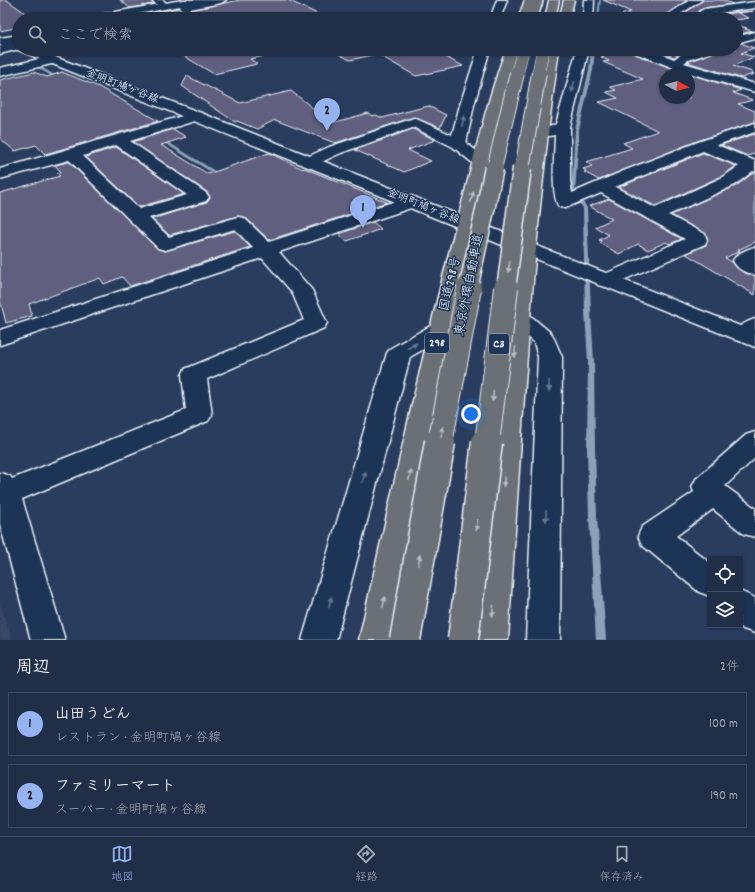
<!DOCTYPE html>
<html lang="ja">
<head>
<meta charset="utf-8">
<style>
	:root { --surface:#202e47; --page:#2d3a52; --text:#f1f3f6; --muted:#a2a8b4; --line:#3d4a60; --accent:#95b2f1 }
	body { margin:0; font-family:Dekko,"Klee One",sans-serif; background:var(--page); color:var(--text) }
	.controls { position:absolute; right:12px; bottom:12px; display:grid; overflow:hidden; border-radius:0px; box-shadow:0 1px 3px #0004 }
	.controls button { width:36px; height:36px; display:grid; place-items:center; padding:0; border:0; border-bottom:1px solid var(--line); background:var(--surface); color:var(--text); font:20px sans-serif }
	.compass { position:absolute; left:659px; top:68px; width:36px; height:36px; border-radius:50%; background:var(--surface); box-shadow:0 1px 3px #0004; rotate:97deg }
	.you { position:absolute; left:471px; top:414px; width:14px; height:14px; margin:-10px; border:3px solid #fff; border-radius:50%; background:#1a73e8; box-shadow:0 0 0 6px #1a73e833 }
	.badge { display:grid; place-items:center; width:26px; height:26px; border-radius:50%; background:var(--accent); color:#111; font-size:13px; font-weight:700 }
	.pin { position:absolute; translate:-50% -33px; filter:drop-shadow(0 1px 2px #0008) }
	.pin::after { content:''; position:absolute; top:21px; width:14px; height:12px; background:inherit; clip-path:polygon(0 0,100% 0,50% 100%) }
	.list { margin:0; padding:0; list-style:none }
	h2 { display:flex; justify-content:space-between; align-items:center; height:52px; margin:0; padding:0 16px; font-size:17px }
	h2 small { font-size:13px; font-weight:400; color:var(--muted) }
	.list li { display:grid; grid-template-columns:26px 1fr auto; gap:12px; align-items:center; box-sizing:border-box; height:64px; margin:0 8px 8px; padding:0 8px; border:1px solid var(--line); border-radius:0px }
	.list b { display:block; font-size:15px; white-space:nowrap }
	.list p { margin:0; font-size:13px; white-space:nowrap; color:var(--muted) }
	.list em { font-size:13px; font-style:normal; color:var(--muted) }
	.icon { flex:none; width:22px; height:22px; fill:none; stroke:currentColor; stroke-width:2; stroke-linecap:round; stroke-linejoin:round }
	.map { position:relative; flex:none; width:755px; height:640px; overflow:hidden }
	.search { position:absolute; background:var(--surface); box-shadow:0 1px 3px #0004; left:12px; right:12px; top:12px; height:44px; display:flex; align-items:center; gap:10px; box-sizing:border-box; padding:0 14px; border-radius:22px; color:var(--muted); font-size:15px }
	.sheet { height:196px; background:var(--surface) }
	nav { display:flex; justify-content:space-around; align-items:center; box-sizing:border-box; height:56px; border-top:1px solid var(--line); background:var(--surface); font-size:11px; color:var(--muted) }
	nav a { display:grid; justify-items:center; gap:2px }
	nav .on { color:var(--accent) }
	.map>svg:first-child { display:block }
</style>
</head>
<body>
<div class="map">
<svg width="755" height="640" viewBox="0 0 755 640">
	<rect width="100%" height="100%" fill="#2b3d5f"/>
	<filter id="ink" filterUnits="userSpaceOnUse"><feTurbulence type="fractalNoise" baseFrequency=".025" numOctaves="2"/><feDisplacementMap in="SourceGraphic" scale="8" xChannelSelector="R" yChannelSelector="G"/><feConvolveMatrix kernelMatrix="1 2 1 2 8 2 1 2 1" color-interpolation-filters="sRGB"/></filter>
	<g filter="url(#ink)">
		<path fill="#3b4769" d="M0 604 12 640H0Z"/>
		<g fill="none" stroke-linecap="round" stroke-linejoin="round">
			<path fill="#8da2b9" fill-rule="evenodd" d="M599 0H601L599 19H597Z
				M591 49H595L593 70 579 130 575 194 573 195 571 194 575 130 589 70Z
				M36 65H38L61 79 58 80 36 67Z
				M132 121H134L223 176 221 177H219L132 123Z
				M580 203H584L587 208 591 312 594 362 595 449 597 517 606 640H596L589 517 587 449 588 362 585 312 583 208 580 204Z"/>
		</g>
		<path fill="#615f7f" stroke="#e8f1f8" d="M0 0H7L32 18 19 19V24L15 28 0 31Z
			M120 0H150L153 4 130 8Z
			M240 0H288L328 19H145L140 15 179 8 181 10 185 11Z
			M603 0H687L660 19H622L623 14 631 12Z
			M703 0H722L733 4 703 8 698 11 703 16 753 11 738 13 749 18 736 20 676 19Z
			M736 25 747 28 745 29 753 31 736 35Z
			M741 43 754 48 741 53 754 57 733 66 753 72 751 73 754 74 741 78 687 62 712 53 715 49H736V44Z
			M172 49H299L250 59 257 64 214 74Z
			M329 49H430L463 66 416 76 377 54 350 60Z
			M617 49H630L632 53 687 74H665V98H689V74L741 90 733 93 753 100 738 104 755 111V122L697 141 599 180 584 172 586 171 583 169 592 166 586 162 632 148 623 143 658 131 599 102 618 98 606 92 616 90 610 87 643 79 603 62 609 61 601 57 604 56 598 54Z
			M652 49H694L683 52 674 57Z
			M34 72 47 77 62 72 99 87 158 121 45 154 36 145 15 151 0 139V80Z
			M187 76 240 103 291 91 332 123 368 113 372 116 376 115 382 118 428 106 446 115 440 128 414 117 335 143 275 120 257 129 237 121 235 122 182 86Z
			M173 129 186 137 161 145 208 174 269 153 303 169 304 168 387 202 269 240 245 217 238 216 169 235 152 219 206 202 210 197 207 192 133 142Z
			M413 129 435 140 408 150 431 161 404 172 355 150Z
			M755 134V153L748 156 721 145Z
			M116 147 184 194 139 207 86 157Z
			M703 153 736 166 722 176 655 206 619 187Z
			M69 162 158 249 165 251 235 231 250 247 130 286 122 277 104 284 100 278 29 304 32 316 6 323 0 300V193L60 176 57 173 61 172 55 165Z
			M753 173H755V242L738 250 740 251 725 258 732 262 741 271 755 276V295L686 254 706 245 708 240 706 234 671 215 736 186Z
			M609 199 682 239 669 244 666 242 648 250 638 244 619 254 600 243 602 241 599 240 609 235 595 227 612 219 589 206Z
			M373 222 381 229 347 241 339 234Z"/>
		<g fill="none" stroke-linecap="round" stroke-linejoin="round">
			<defs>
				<path id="minor" d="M152 0H163L169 6 164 9 160 8Z
					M497 0H507L500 19H490Z
					M584 0H594L593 19H583Z
					M690 0H702L673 19H661Z
					M755 2V8L704 15 699 12 704 9Z
					M755 32V38L736 43V37Z
					M15 42 19 43V49L0 54V46Z
					M478 49H490L474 105 466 143 487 159 489 162 487 165 481 167 475 165 453 147 413 127 341 153 315 165 309 167 303 165 301 162 303 159 329 147 414 118 452 135 460 105Z
					M577 49H589L570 127V180L572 193 626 170 698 142 755 123V132L717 145 755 161V172L753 171 735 185 668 215 705 234 707 240 705 244 612 285 605 287 598 285 595 281 598 277 685 239 601 193 565 208 559 207C550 194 555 152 555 135L550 136 545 135 543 132 545 129 556 124ZM703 151 739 166 723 177 655 208 615 187Z
					M631 49H648L674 59C686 50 699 49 714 49L712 52 688 60 684 63 755 84V92L679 70 633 52Z
					M52 56 56 57 58 60 56 63 0 76V68Z
					M196 112 201 113 203 116 201 119 130 141 206 193 209 197 206 201 149 218 169 237 238 217 244 218 269 242 405 198 411 197 417 198 420 202 417 206 279 252 312 290 327 323 324 328 207 379 212 415 208 421 22 499 65 640H31L0 524V473L10 476 12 479 186 410 182 375 185 369 304 320 292 292 262 258 0 345V330L253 248 235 229 172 248 165 250 158 248 69 160 0 179V169ZM116 145 187 195 139 209 83 156Z
					M755 247V275C746 273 736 269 733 260 738 253 747 249 755 247Z
					M518 310 526 312 552 334 562 357 560 640H526L538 357 534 342 510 322 507 317 510 312Z
					M755 319V337C748 342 743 342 735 340L732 335C737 327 745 322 755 319Z
					M440 323 448 325 451 330 448 335 410 357 336 640H302L387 353 391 348 432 325Z
					M755 432V458L725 486 755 508V537L744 534 713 509 676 536 710 563V596L699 592 642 545 638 536 642 527 694 492 692 487 696 479 746 435Z
					M740 591 755 598V633L743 629 739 625H740Z"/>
				<path id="tertiary" d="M182 0H226L221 3 185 10 181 9 180 6 111 19H88L93 16Z
					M19 35V41L0 44V38Z"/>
				<path id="secondary" d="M0 38 19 43V49H34L201 113 755 332V347L18 50 0 45Z"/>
				<path id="trunk" d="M525 0H535L528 19H518Z
					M564 0H574L569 19H559Z
					M506 49H518C499 106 488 167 475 226 444 363 419 502 393 640H359C390 502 420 363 456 226 472 167 485 106 506 49Z
					M547 49H559C531 245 521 443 508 640H474C494 442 512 245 547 49Z"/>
				<path id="motorway" d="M533 0H543L537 19H527Z
					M549 0H559L555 19H545Z"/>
			</defs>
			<use href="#minor" stroke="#e8f1f8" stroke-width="3"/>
			<use href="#tertiary" stroke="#e8f1f8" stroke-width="3"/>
			<use href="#secondary" stroke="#e8f1f8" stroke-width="3"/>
			<use href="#trunk" stroke="#e8f1f8" stroke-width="3"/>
			<use href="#motorway" stroke="#e8f1f8" stroke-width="3"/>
			<use href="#minor" fill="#1d3557" fill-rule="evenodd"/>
			<use href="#tertiary" fill="#1d3557" fill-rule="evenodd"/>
			<use href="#secondary" fill="#1d3557" fill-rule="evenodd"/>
			<use href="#trunk" fill="#6a7074" fill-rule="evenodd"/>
			<use href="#motorway" fill="#6a7074" fill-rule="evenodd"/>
			<defs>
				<path id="motorway-bridge-far4" d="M517 74 523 49
					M538 74 543 49"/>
				<path id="motorway-bridge-far3" d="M494 169 517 73
					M522 169 539 73"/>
				<path id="motorway-bridge-far2" d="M468 289 494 168
					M506 289 522 168"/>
				<path id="motorway-bridge-far1" d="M440 443 469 288
					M487 443 506 288"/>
				<path id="motorway-bridge" d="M405 640 440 442
					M463 640 487 442"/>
			</defs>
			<use href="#motorway-bridge-far4" stroke="#e8f1f8" stroke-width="13" stroke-linecap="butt"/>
			<use href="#motorway-bridge-far3" stroke="#e8f1f8" stroke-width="16" stroke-linecap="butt"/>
			<use href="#motorway-bridge-far2" stroke="#e8f1f8" stroke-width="21" stroke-linecap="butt"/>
			<use href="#motorway-bridge-far1" stroke="#e8f1f8" stroke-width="26" stroke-linecap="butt"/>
			<use href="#motorway-bridge" stroke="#e8f1f8" stroke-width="33" stroke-linecap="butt"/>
			<use href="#motorway-bridge-far4" stroke="#6a7074" stroke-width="12"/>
			<use href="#motorway-bridge-far3" stroke="#6a7074" stroke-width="14"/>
			<use href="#motorway-bridge-far2" stroke="#6a7074" stroke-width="18"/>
			<use href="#motorway-bridge-far1" stroke="#6a7074" stroke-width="24"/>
			<use href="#motorway-bridge" stroke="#6a7074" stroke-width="30"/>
		</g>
		<defs><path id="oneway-solid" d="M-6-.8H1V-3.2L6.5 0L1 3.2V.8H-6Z"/></defs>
		<g fill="#64778f">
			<use href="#oneway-solid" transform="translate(573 87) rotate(104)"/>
			<use href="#oneway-solid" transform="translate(463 121) rotate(-77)"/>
			<use href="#oneway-solid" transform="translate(412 346) rotate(-29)"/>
			<use href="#oneway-solid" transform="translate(549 386) rotate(91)"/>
			<use href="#oneway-solid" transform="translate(364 477) rotate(-75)"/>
			<use href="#oneway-solid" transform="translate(546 516) rotate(91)"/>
			<use href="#oneway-solid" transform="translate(330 602) rotate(-75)"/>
		</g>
		<g fill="#b6bdc3">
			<use href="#oneway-solid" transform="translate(472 197) rotate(-76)"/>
			<use href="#oneway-solid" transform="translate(509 267) rotate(98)"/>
			<use href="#oneway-solid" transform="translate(515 352) rotate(95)"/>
			<use href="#oneway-solid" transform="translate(493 396) rotate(97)"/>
			<use href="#oneway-solid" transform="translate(442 432) rotate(-80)"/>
			<use href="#oneway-solid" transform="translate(410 475) rotate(-78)"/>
			<use href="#oneway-solid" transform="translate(504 481) rotate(95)"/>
			<use href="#oneway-solid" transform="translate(477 525) rotate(97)"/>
			<use href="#oneway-solid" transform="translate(419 560) rotate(-80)"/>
			<use href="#oneway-solid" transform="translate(384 602) rotate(-78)"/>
			<use href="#oneway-solid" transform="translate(493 611) rotate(95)"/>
		</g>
	</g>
	<g text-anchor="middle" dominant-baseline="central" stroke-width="3" stroke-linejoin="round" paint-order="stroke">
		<g font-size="11" fill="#e8f1f8" stroke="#1d3557">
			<text transform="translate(122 87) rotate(21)">金明町鳩ヶ谷線</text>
			<text transform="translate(423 207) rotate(22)">金明町鳩ヶ谷線</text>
		</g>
		<g fill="#1d3557" stroke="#abb9c8" stroke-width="1">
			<rect x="425" y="333" width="24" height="20" rx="3"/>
			<rect x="489" y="334" width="20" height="20" rx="3"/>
		</g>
		<g font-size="12" font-weight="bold" fill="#e8f1f8">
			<text x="437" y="343">298</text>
			<text x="499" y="344">C3</text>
		</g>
		<g font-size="13" fill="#e8f1f8" stroke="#1d3557">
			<text transform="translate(451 284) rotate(-77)">国道298号</text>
			<text transform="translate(470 285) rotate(-79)">東京外環自動車道</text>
		</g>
	</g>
</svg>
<div class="controls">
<button><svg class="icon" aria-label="locate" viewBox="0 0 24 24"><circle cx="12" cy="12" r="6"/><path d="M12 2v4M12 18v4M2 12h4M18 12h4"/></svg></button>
<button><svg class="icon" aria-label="layers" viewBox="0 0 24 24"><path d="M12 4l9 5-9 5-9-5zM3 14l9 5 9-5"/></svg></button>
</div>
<svg class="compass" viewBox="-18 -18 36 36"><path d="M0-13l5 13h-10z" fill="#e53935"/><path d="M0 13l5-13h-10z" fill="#a2a8b4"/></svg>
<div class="you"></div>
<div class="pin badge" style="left:363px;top:228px">1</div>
<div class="pin badge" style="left:327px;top:131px">2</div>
<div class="search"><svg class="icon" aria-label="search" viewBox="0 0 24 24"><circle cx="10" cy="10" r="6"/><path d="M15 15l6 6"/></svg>ここで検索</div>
</div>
<section class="sheet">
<h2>周辺<small>2件</small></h2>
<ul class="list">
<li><span class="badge">1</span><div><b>山田うどん</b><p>レストラン · 金明町鳩ヶ谷線</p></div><em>100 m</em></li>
<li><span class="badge">2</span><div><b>ファミリーマート</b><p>スーパー · 金明町鳩ヶ谷線</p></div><em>190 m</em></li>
</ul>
</section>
<nav>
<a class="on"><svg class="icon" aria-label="map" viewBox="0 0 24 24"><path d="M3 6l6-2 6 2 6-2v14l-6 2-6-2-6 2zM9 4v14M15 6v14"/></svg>地図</a>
<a><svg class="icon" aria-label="directions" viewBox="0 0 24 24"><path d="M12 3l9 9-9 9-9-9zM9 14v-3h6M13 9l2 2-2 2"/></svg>経路</a>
<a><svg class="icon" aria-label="saved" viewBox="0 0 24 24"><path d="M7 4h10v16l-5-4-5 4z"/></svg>保存済み</a>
</nav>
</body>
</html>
